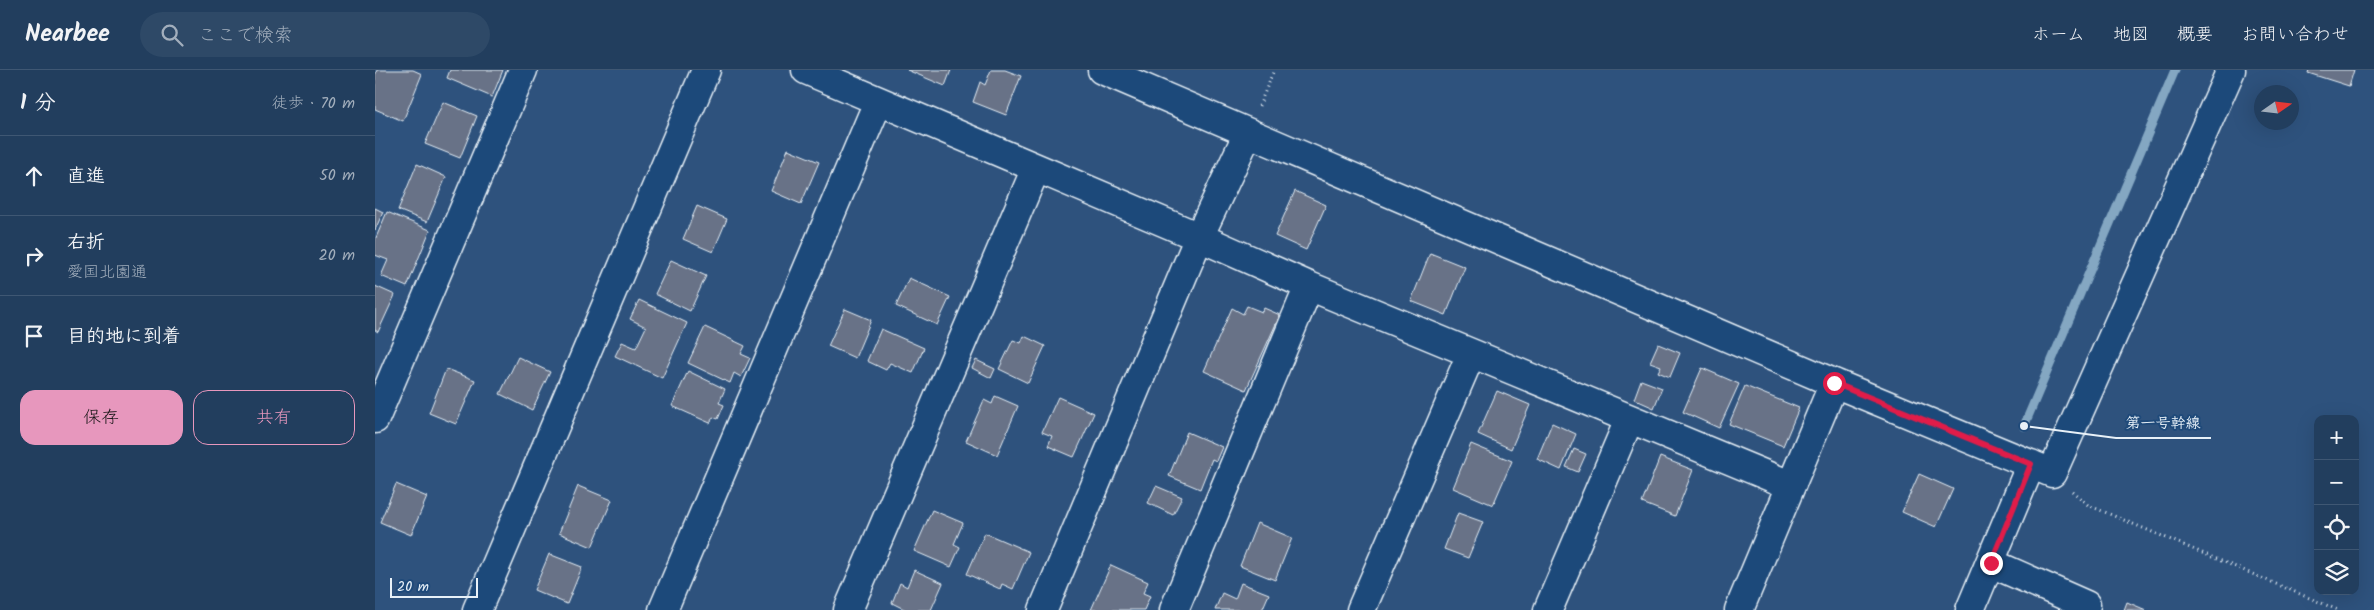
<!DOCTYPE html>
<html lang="ja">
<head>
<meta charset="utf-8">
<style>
	:root { --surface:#223e5e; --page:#2e4967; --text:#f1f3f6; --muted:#a2aebc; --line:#3f5773; --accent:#e797bd }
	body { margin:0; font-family:Kalam,"Klee One",sans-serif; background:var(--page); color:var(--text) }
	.controls { position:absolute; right:15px; bottom:15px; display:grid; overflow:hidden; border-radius:10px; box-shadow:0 5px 20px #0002 }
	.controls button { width:45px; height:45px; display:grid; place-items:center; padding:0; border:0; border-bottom:1px solid var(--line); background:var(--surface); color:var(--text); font:25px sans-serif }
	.compass { position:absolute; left:1879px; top:15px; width:45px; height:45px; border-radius:50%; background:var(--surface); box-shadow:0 5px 20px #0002; rotate:76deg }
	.scale { position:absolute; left:15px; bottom:12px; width:88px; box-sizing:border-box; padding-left:5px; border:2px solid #e8f1f8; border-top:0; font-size:14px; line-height:18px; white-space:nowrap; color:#e8f1f8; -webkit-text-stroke:4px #1f4a7a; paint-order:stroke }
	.stop { position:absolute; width:15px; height:15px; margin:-11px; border:4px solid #e11d48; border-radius:50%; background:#fff }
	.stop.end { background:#e11d48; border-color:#fff; box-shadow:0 1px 5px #0008 }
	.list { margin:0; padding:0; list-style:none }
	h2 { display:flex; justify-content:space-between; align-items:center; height:65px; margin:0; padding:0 20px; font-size:21px }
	h2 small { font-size:16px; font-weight:400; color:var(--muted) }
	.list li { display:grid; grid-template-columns:32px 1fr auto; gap:15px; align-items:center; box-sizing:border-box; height:80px; padding:0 20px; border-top:1px solid var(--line) }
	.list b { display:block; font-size:19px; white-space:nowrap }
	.list p { margin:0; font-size:16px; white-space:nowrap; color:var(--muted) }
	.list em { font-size:16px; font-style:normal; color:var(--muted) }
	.actions { display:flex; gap:10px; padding:15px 20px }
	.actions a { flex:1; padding:11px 0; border:1px solid var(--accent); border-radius:15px; text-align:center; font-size:18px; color:var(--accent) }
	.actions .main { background:var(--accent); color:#111 }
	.icon { flex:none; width:28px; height:28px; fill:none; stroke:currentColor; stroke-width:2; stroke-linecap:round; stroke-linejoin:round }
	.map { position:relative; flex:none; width:1999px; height:540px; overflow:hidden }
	header { display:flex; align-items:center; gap:30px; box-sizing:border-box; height:70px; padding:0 25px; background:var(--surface); border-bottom:1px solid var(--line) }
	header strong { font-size:24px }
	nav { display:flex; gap:28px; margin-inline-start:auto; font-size:18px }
	.search { width:350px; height:45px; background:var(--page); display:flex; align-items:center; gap:12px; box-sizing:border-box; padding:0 18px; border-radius:28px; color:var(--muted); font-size:19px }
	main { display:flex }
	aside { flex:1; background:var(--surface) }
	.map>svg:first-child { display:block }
</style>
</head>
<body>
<header>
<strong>Nearbee</strong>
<div class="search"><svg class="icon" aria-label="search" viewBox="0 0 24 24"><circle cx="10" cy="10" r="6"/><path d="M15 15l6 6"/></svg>ここで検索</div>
<nav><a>ホーム</a><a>地図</a><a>概要</a><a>お問い合わせ</a></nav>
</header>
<main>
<aside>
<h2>1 分<small>徒歩 · 70 m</small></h2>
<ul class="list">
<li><svg class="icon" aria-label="ahead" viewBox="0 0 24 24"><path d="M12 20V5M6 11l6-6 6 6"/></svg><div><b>直進</b></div><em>50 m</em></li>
<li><svg class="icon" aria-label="right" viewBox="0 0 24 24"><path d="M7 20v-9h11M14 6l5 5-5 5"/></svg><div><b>右折</b><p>愛国北園通</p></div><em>20 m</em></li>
<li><svg class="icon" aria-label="arrive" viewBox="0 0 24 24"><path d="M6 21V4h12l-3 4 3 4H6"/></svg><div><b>目的地に到着</b></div></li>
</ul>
<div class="actions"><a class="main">保存</a><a>共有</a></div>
</aside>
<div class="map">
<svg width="1999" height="540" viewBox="0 0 1999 540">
	<rect width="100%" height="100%" fill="#2e527d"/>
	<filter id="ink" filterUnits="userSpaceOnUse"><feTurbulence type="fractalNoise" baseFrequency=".02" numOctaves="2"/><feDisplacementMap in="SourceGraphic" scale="10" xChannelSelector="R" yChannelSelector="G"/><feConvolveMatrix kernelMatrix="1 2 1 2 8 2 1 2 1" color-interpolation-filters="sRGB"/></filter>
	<g filter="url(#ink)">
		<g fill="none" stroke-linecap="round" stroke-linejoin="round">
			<path stroke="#84a7c2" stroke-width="9" d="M1649 356 1800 0"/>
		</g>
		<path fill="#687287" stroke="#e8f1f8" d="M2 0H38L47 4 28 51 0 39V6Z
			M75 0H128L117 27 72 8Z
			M532 0H576L570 16Z
			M616 0H630L646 6 631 45 598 32 605 12 610 15Z
			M1934 0H1979L1974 16 1933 3Z
			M68 32 102 46 85 88 50 74Z
			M413 79 444 92 426 134 396 121Z
			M42 94 71 107 52 152 23 140Z
			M920 121 951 135 931 180 900 166Z
			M322 136 352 149 338 182 308 169Z
			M0 138 8 142 0 160Z
			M12 142 55 160 32 217 6 206 13 190 0 185V170Z
			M1055 183 1090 197 1071 245 1036 231Z
			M296 190 331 206 315 241 280 224Z
			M534 208 575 227 562 255 521 236Z
			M0 216 20 225 3 262 0 260Z
			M264 230 312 253 287 308 240 286 247 272 261 278 271 257 255 249Z
			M872 236 887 242 889 238 905 245 871 320 829 301 857 238 868 244Z
			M470 239 496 250 480 288 453 276Z
			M330 257 370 276 366 284 375 288 366 307 359 303 355 313 313 293Z
			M506 259 549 278 538 303 515 293 511 300 492 291Z
			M649 266 670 276 653 313 624 299 638 270 646 273Z
			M1283 274 1305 283 1295 307 1283 302 1286 296 1275 292Z
			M143 287 175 302 157 340 125 324Z
			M601 290 620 299 616 308 597 298Z
			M1327 298 1364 314 1344 358 1308 342Z
			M71 299 100 310 81 354 54 343Z
			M313 301 350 319 344 333 349 335 343 349 338 347 335 353 297 336Z
			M1266 310 1287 318 1279 338 1259 329Z
			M1370 316 1424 338 1408 376 1354 354Z
			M1122 321 1155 335 1136 379 1103 364Z
			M620 326 643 336 622 385 591 371 609 330 617 334Z
			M683 327 719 343 699 387 673 376 677 366 667 362Z
			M1177 353 1201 364 1186 400 1162 389Z
			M812 362 847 377 841 391 837 389 825 419 794 406Z
			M1096 374 1137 391 1118 435 1078 418Z
			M1199 379 1211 384 1203 402 1191 397Z
			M1285 387 1318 400 1300 446 1267 433Z
			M1544 404 1578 419 1561 457 1527 442Z
			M21 414 52 427 36 465 5 452Z
			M203 416 237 430 217 477 184 463Z
			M781 416 807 427 798 445 773 433Z
			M557 440 588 453 579 474 585 477 576 497 539 481Z
			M1083 443 1108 452 1093 488 1069 479Z
			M882 453 917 468 900 510 865 496Z
			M610 463 654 482 638 519 627 514 625 519 592 504Z
			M174 484 207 497 192 534 159 520Z
			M736 495 773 512 768 523 775 526 769 540H716Z
			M539 500 568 513 556 540H531L517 533 525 513 532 517Z
			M866 513 894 524 887 540H840L847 523 860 529Z
			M1752 532 1771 540H1749Z"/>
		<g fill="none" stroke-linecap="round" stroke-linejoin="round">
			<defs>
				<path id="minor" d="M431 0 824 167 934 216 1415 415
					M727 0 1459 313 1677 403 1856 0
					M0 349 148 0
					M1616 493 1711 535 1708 540
					M102 540 331 0
					M288 540 503 32
					M473 540 661 98
					M668 540 824 167 873 63
					M799 540 934 216
					M986 540 1096 284
					M1173 540 1254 350
					M1364 540 1459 313
					M1595 540 1656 394"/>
			</defs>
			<use href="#minor" stroke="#e8f1f8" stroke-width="31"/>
			<path stroke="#e8f1f8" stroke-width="3" stroke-dasharray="1 4" stroke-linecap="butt" d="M884 36 899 0
				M1697 421 1713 435 1963 540"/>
			<use href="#minor" stroke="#1f4a7a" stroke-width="28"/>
		</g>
	</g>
	<g fill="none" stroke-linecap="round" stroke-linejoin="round" filter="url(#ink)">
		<path stroke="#e11d48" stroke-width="6" d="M1459 313 1656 394 1616 493"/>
	</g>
	<path fill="none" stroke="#e8f1f8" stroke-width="2" d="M1649 356L1741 368H1836"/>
	<circle fill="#e8f1f8" stroke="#1f4a7a" stroke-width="2" cx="1649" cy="356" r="5"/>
	<g font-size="15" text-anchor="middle" font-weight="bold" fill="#e8f1f8" stroke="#1f4a7a" stroke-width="4" stroke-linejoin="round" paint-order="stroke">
		<text x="1788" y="358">第一号幹線</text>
	</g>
</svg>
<div class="controls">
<button>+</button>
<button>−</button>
<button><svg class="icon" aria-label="locate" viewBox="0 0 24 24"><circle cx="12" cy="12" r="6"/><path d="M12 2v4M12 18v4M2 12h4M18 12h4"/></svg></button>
<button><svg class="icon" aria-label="layers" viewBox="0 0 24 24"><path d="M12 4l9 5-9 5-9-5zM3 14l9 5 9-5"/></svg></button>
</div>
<svg class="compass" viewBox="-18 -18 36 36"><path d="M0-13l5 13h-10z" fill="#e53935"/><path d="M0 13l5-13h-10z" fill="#a2aebc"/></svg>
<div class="scale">20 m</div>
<div class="stop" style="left:1459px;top:313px"></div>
<div class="stop end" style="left:1616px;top:493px"></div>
</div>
</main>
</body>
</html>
